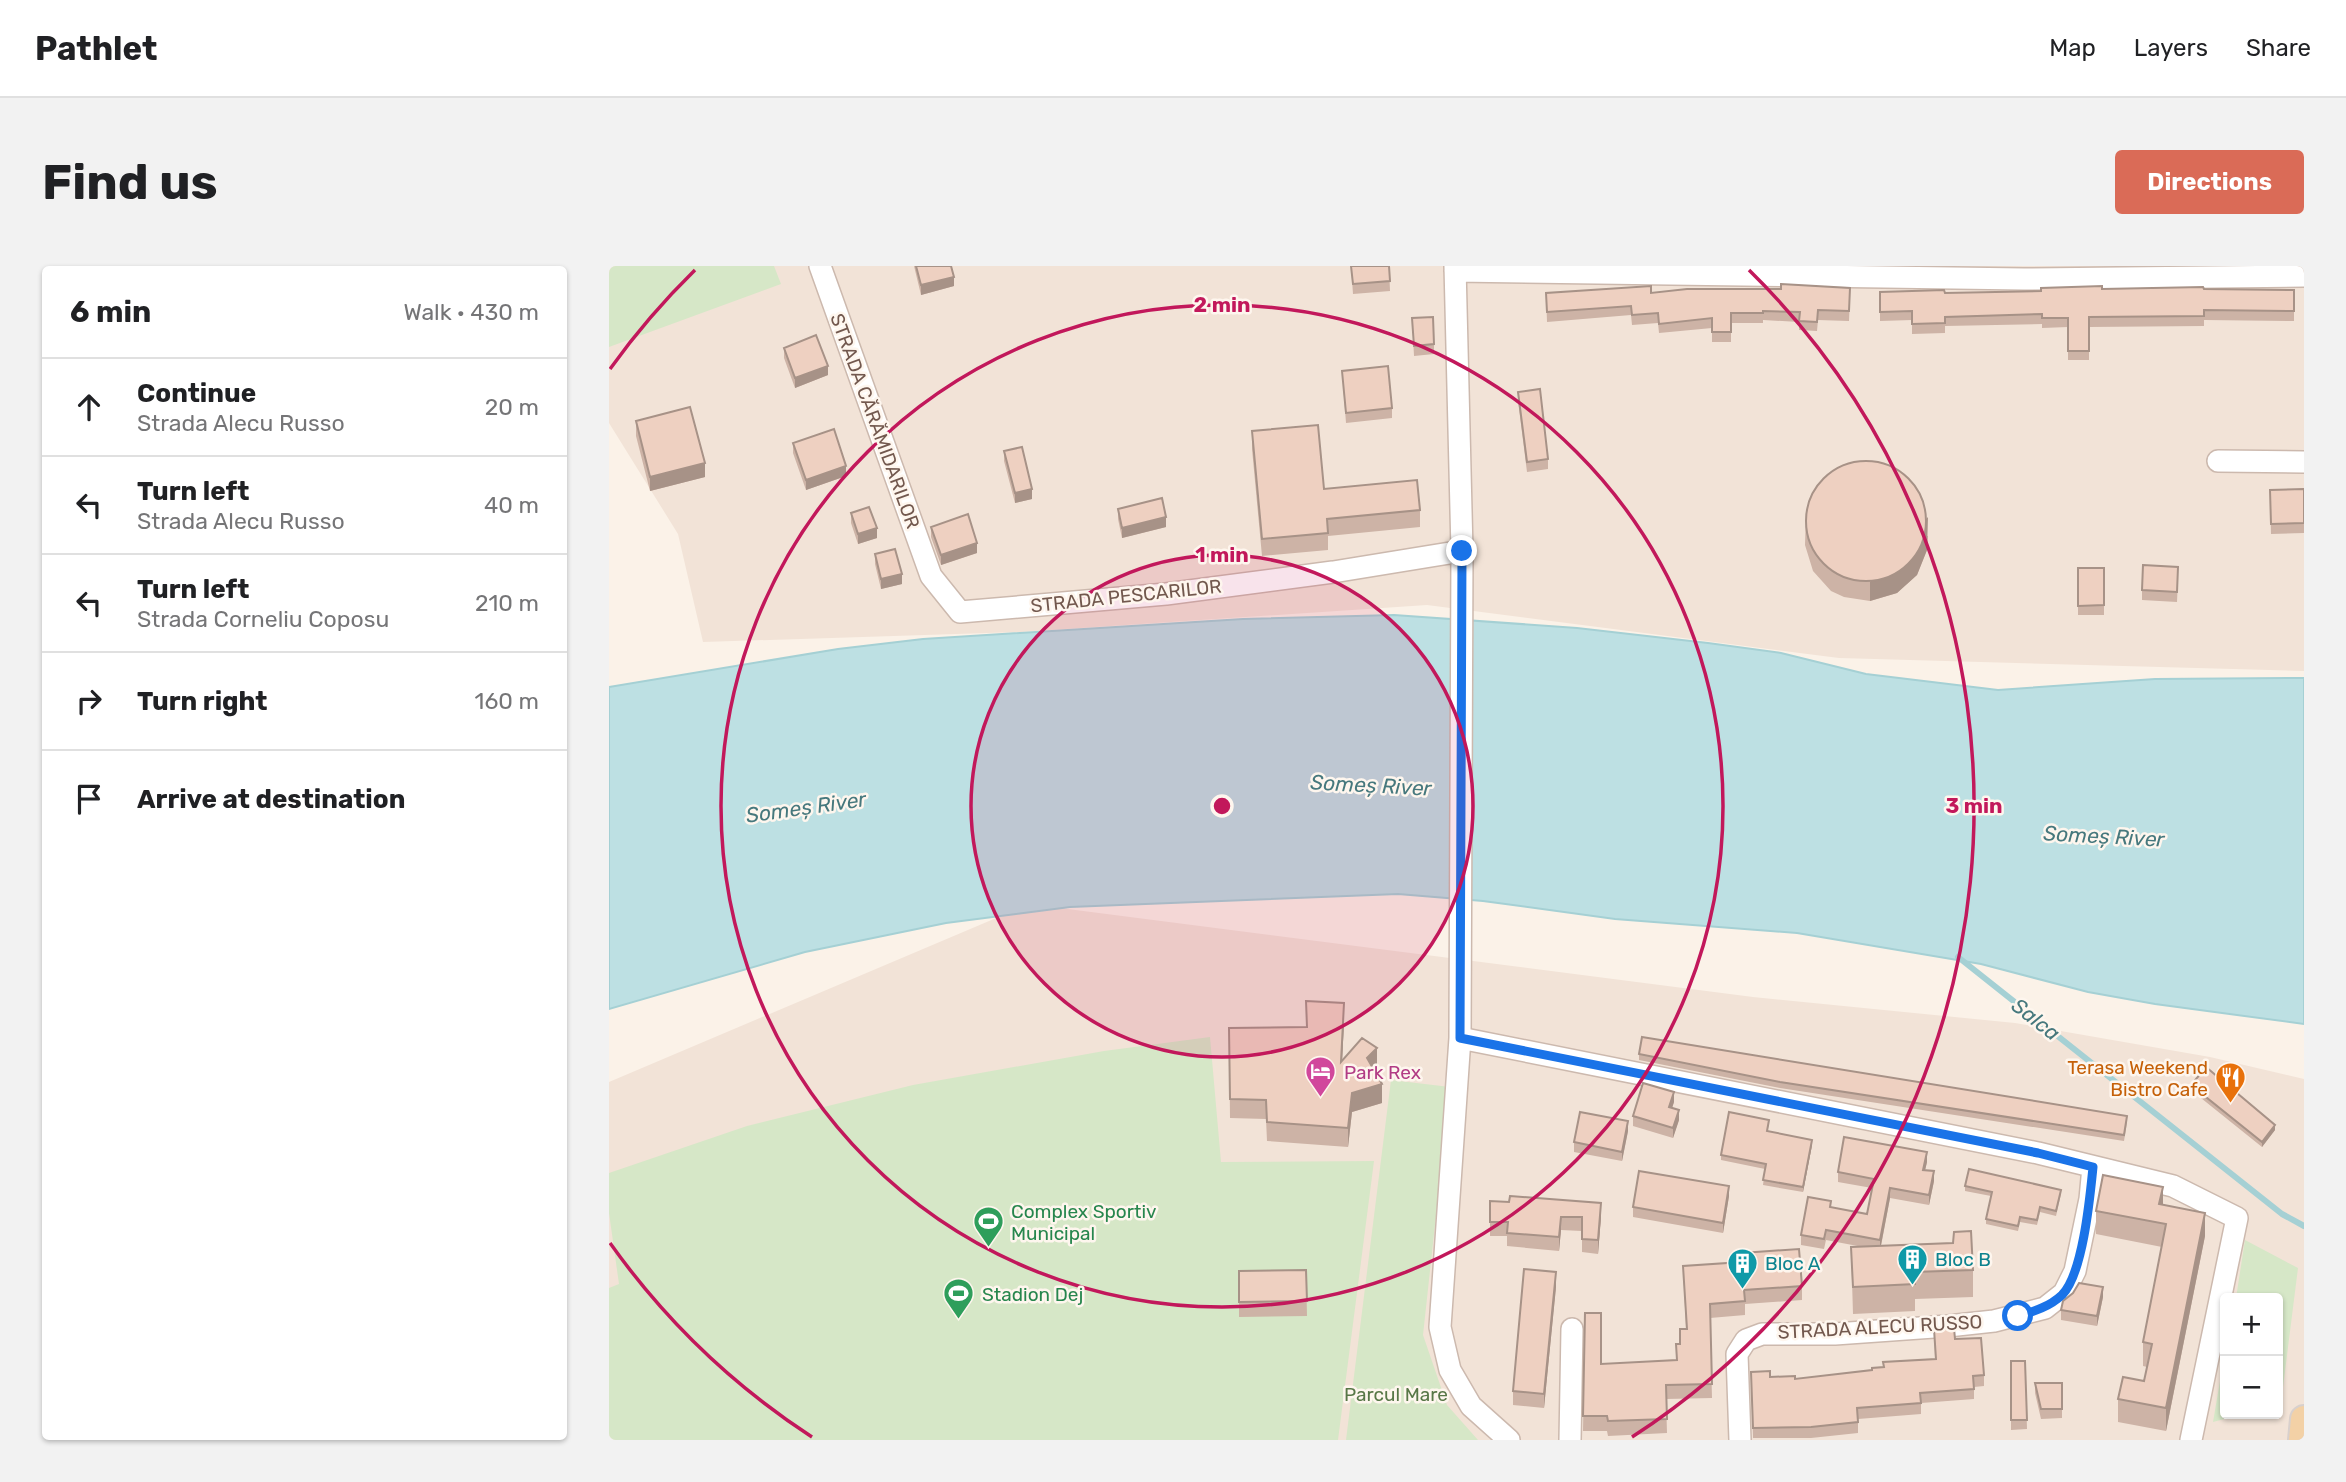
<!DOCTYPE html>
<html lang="en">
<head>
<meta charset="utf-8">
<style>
	:root { --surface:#fff; --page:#f2f2f2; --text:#202124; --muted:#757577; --line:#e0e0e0; --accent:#da6b57 }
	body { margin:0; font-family:Rubik,sans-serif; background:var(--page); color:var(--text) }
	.controls { position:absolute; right:21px; bottom:21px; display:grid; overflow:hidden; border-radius:7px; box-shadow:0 2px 5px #0004 }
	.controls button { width:63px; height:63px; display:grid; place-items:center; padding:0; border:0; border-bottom:2px solid var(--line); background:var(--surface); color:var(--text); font:35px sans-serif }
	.stop { position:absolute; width:21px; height:21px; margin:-16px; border:5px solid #1a73e8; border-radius:50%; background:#fff }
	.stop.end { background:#1a73e8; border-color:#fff; box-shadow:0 2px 7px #0008 }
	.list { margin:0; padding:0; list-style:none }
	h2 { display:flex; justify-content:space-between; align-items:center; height:91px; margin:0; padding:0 28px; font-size:30px }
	h2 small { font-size:23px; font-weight:400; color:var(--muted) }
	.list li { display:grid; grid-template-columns:46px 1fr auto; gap:21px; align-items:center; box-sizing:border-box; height:98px; padding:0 28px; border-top:2px solid var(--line) }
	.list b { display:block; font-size:26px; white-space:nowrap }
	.list p { margin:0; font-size:23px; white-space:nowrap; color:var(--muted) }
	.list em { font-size:23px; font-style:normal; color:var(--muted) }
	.icon { flex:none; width:38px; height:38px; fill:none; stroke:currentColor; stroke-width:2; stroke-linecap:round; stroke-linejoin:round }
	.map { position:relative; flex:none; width:1695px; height:1174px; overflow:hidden; border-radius:7px }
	header { display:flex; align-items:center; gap:42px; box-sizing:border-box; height:98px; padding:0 35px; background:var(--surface); border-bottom:2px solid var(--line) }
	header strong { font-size:33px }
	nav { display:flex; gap:38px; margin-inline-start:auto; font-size:24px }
	.intro { display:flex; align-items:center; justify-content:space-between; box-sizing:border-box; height:168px; padding:0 42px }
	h1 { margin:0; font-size:49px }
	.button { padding:18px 32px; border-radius:7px; background:var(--accent); color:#fff; font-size:24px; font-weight:700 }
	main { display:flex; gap:42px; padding:0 42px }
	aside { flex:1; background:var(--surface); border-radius:7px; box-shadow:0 2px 5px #0004 }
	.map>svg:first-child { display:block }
</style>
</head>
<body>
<header>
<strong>Pathlet</strong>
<nav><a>Map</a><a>Layers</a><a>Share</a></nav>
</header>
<div class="intro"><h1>Find us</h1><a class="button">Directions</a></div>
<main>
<aside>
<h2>6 min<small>Walk · 430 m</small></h2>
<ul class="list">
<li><svg class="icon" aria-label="ahead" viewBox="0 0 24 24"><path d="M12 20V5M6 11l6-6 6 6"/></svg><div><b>Continue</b><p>Strada Alecu Russo</p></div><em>20 m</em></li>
<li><svg class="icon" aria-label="left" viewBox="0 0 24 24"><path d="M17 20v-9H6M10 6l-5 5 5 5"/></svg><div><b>Turn left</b><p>Strada Alecu Russo</p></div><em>40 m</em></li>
<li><svg class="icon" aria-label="left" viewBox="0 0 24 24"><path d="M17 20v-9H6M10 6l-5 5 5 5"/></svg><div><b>Turn left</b><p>Strada Corneliu Coposu</p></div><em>210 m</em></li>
<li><svg class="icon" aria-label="right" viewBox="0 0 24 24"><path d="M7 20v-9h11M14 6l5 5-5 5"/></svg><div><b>Turn right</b></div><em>160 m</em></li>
<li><svg class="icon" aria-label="arrive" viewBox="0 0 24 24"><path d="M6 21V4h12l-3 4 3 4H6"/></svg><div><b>Arrive at destination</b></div></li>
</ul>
</aside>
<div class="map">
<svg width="1695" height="1174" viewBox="0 0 1695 1174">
	<rect width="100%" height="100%" fill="#fbf2e8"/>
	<path fill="#f2e3d7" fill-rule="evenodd" d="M0 0H1695V405L1230 392 818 339 412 366 94 376 69 268 0 157Z
		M420 638 1144 731 1406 757 1601 791 1695 813V1174H0V816ZM1616 1032H1669V1148H1616Z"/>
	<path fill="#d6e7c7" d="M0 0H165L172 18 0 81Z
		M601 771 612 896 765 895 729 1174H0V1022L10 1018 0 947V907L138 860 304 819 495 785Z
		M782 814 841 821 814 1069 838 1139 869 1174H737Z
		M1636 974 1689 1002 1672 1137 1669 1138V1032H1627Z
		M1616 1086V1148H1634L1604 1156Z"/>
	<path fill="#bde0e3" stroke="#a5d0d4" stroke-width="2" d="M785 349 968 362 1099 377 1172 387 1257 408 1389 424 1546 413 1695 412V758L1546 738 1479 726 1372 698 1188 667 1006 653 874 635 789 628 461 641 337 657 196 686 0 743V421L229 383 314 373 634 353Z"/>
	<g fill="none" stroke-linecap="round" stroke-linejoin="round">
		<path stroke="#a5d0d4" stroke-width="6" d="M1349 691 1673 948 1695 960"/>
		<defs>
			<path id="minor" d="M211 0 322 310 351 346 557 328 724 306 853 285
				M846 0 853 285 851 772 831 1061 841 1104 862 1140 900 1174
				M846 5 1415 13 1695 10
				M1609 195 1695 196
				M851 772 1429 887 1564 920 1628 952 1582 1174
				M961 1174 963 1063
				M1131 1174 1128 1088 1137 1074 1153 1068H1226L1339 1060 1385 1055 1436 1042 1455 1027 1466 1005 1481 933 1484 901"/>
			<path id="major" d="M1693 1174 1695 1153"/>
		</defs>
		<use href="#minor" stroke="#ccb9ae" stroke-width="24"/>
		<use href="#major" stroke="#d8d0cd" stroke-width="30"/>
		<use href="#minor" stroke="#fff" stroke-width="21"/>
		<use href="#major" stroke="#f3d1a6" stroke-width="26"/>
	</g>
	<path fill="#cdb3a6" d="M305 0H342L345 20 312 29Z
		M742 0H780L781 25 744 28Z
		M1493 23 1685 24V55L1595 54V60L1480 61V94H1459V61L1433 62V58L1336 60V67L1303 68V54L1271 55V26L1336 27Z
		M937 27H1042L1241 31 1240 55 1209 54 1208 65 1190 64V56L1154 54V57H1122V76H1103V62L1050 67 1049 57 1023 59 1022 49 938 56Z
		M803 52 825 78V88L805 90Z
		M175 82 219 109 186 122 175 92Z
		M733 105 783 142V152L737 157Z
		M909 126 939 193V203L918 206 909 135Z
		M27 155 96 211 41 225 27 170Z
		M643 165 715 223 811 244V261L719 270V284L653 290 643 183Z
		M184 177 237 210 197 224 184 187Z
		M395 185 423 233 406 237 395 195Z
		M1695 223V267L1662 268 1661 224Z
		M509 243 557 261 513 272 509 253Z
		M1197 246 1319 270 1318 284 1308 309 1288 327 1261 335 1235 331 1222 325 1204 305 1196 279Z
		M242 247 268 272 249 278 242 257Z
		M322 261 368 287 332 299 322 271Z
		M266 288 293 318 272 323 266 298Z
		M1469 302H1495V349H1469Z
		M1569 311 1568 336 1533 334V324Z
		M697 735 735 756 733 795 768 801 765 804 773 837 743 846 739 881 658 875 657 853 621 852 620 762 697 761Z
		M1030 788 1518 856 1515 875 1171 822 1030 794Z
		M1582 819 1666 864 1653 881 1582 824Z
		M1065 836 1063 842 1070 854 1064 872 1024 860V850Z
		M1160 859 1158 865 1203 879 1194 926 1154 919 1156 903 1112 894V889Z
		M1019 865 1013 895 965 886V876Z
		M1318 896 1316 904 1325 915 1320 939 1281 932 1272 980 1364 1004V1031L1306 1033V1045L1244 1048 1242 981H1254L1217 974 1215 983 1192 979V969L1222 942 1258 948 1263 922 1229 916V906Z
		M1356 920 1452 928 1447 950 1431 946 1428 959 1411 956 1409 965 1377 958V953L1382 930 1356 925Z
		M1120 930 1114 967 1024 951V941Z
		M881 935 992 951 989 988 973 986V965L952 964 950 985 898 980V970H881Z
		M1554 938 1596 970 1557 1165 1509 1156V1133L1535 1115 1538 1101 1534 1100V1076L1553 981 1487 968V945Z
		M1133 987 1193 1020V1034L1136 1038V1049L1101 1052 1103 1132 1057 1133 1058 1167 999 1170 998 1165H974L976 1047 992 1098 1067 1094 1071 1078 1077 1063 1074 1000 1133 996Z
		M697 1004 698 1050 630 1051V1005Z
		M947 1021 935 1142 904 1139V1125Z
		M1494 1031 1488 1060 1452 1054V1044Z
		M1325 1063 1346 1073 1375 1109V1120L1365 1121V1133L1312 1137V1148L1249 1153V1167L1202 1172H1144L1142 1106 1161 1111 1186 1113 1263 1104 1274 1101 1326 1093Z
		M1402 1095H1416L1418 1163 1402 1164Z
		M1426 1117H1453V1152L1432 1153 1426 1127Z"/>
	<path fill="#a79287" d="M345 11V20L312 29V19Z
		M219 100V109L186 122V112Z
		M96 197V211L41 225V211Z
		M237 200V210L197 224V214Z
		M423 223V233L406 237V227Z
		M557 251V261L513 272V262Z
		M1319 251 1318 284 1308 309 1288 327 1261 335V316Z
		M268 262V272L249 278V268Z
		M368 277V287L332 299V289Z
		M293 308V318L272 323V313Z
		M735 737V756L732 815V796Z
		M768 782V801L758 811V792Z
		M773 818V837L743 846 739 881V862L743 827Z
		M1065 826V836L1060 851V841Z
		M1070 844V854L1064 872V862Z
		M1019 855V865L1013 895V886Z
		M1666 859V864L1653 881V876Z
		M1203 874V879L1194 926V921Z
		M1318 886V896L1314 913V904Z
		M1325 905V915L1320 939V929Z
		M1120 920V930L1114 967V957Z
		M1554 921V944L1550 938Z
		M1281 922V932L1271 984V974Z
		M992 937V951L989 988V974Z
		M1596 947V970L1557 1165V1142Z
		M952 951V964L950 985V971Z
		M947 1006V1021L935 1142V1128Z
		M1494 1021V1031L1488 1060V1050Z"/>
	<path fill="#eed0c1" stroke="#a79287" stroke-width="2" d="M307 0H342L345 11 312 19Z
		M742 0H780L781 15 744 18Z
		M1172 18 1241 22 1240 45 1209 44 1208 56 1190 55 1191 46 1154 45V47H1122V66H1103V52L1050 58 1049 47 1023 49 1022 40 938 46 937 27 1042 20V27L1078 23H1172Z
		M1493 20V23L1594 21 1595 23 1685 24V45L1595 44V50L1480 51V85H1459V52H1433V48L1336 51V57L1303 58V45L1271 46V26L1335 24 1336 27 1432 25V22Z
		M824 51 825 78 805 80 803 52Z
		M207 69 219 100 186 112 175 82Z
		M779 100 783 142 737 147 733 105Z
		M931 123 939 193 918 196 909 126Z
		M81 141 96 197 41 211 27 155Z
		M709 159 715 223 808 214 811 244 718 253 719 267 653 273 643 165Z
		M225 163 237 200 197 214 184 177Z
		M413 181 423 223 406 227 395 185Z
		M1197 255a60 60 0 1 1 120 0a60 60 0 1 1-120 0Z
		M1695 223V257L1662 258 1661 224Z
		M553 232 557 251 513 262 509 243Z
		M260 241 268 262 249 268 242 247Z
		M359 248 368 277 332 289 322 261Z
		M286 283 293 308 272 313 266 288Z
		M1534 299 1569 301 1568 326 1533 324Z
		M1469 302H1495V339L1469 340Z
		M697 735 735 737 732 796 753 772 768 782 758 792 773 818 743 827 739 862 658 856 657 834 621 833 620 762 698 761Z
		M1033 771 1518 850 1515 869 1171 816 1030 788Z
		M1597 801 1666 859 1653 876 1582 819Z
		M1034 817 1065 826 1060 841 1070 844 1064 862 1024 850Z
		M971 846 1019 855 1013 886 965 876Z
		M1120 846 1160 854 1158 865 1203 874 1194 921 1154 914 1157 898 1112 889Z
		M1235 871 1318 886 1314 904 1325 905 1320 929 1281 922 1271 974 1217 964 1215 973 1192 969 1199 931 1222 935 1221 941 1258 948 1265 913 1229 906Z
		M1360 903 1452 924 1447 945 1431 941 1428 954 1411 951 1409 960 1377 953 1383 926 1356 920Z
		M1030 905 1120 920 1114 957 1024 941Z
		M1494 909 1554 921 1550 938 1596 947 1557 1142 1509 1133 1514 1111 1535 1115 1543 1078 1534 1076 1557 958 1487 945Z
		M901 930 992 937 989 974 973 973V951H952L950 971 898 967 899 956H881V935L900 936Z
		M1362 965 1364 1004 1305 1006 1306 1018 1244 1021 1242 981 1344 977 1345 966Z
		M1190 983 1193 1020 1135 1024 1136 1035 1101 1038 1103 1118 1057 1119 1058 1153 999 1155 998 1150H974L976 1047H992V1098L1068 1094 1067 1078H1071V1063H1078L1074 1000 1133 996V987Z
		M915 1003 947 1006 935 1128 904 1125Z
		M697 1004 698 1035 630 1036V1005Z
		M1470 1017 1494 1021 1488 1050 1452 1044 1454 1035 1464 1027Z
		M1345 1062 1346 1073 1372 1072 1375 1109 1364 1110 1365 1123 1311 1127 1312 1137 1248 1142 1249 1156 1202 1161 1144 1162 1142 1106 1161 1105V1111L1186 1110V1113L1263 1104V1102L1275 1101 1274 1096 1327 1093 1325 1063Z
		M1402 1095H1416L1418 1154H1402Z
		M1426 1117H1453V1143H1432Z"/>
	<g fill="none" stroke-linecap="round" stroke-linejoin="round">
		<path stroke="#1a73e8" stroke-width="9" d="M853 285 851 772 1429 887 1484 901C1481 931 1474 1008 1453 1029 1440 1041 1426 1045 1409 1050"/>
	</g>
	<circle cx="613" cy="540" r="251" fill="#c2185b" fill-opacity=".12"/>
	<g fill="none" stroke="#c2185b" stroke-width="3.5">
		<circle cx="613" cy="540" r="251"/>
		<circle cx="613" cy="540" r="501"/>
		<path d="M203 1171A752 752 0 0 1 1 977M1 103A752 752 0 0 1 86 4M1140 4A752 752 0 0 1 1023 1171"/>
	</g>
	<defs>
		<symbol id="hotel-pin" viewBox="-11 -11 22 30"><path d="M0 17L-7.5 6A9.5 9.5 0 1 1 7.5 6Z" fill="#d1479c" stroke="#fef6ee"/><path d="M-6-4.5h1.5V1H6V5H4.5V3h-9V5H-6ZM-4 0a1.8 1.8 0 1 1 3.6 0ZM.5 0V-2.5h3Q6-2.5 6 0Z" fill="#fff"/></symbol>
		<symbol id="restaurant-pin" viewBox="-11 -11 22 30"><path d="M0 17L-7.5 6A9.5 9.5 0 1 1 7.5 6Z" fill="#e8710a" stroke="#fef6ee"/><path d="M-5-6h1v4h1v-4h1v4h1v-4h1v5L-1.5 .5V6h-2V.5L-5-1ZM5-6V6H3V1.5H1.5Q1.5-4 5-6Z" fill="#fff"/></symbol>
		<symbol id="stadium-pin" viewBox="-11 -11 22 30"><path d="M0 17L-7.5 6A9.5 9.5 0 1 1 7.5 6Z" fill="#2e9e5b" stroke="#fef6ee"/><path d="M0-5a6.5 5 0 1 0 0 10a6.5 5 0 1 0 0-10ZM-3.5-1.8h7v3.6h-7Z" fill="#fff"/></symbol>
		<symbol id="building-pin" viewBox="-11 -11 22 30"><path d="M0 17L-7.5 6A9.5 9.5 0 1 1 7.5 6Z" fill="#0f9aa8" stroke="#fef6ee"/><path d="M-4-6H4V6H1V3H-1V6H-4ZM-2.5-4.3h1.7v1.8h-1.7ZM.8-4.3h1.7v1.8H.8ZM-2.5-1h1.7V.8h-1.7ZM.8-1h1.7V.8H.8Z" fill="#fff"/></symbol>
	</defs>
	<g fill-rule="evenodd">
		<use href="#hotel-pin" x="694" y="788" width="35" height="47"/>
		<use href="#restaurant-pin" x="1604" y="794" width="35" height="47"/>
		<use href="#stadium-pin" x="362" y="938" width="35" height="47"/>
		<use href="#building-pin" x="1286" y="976" width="35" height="47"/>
		<use href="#building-pin" x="1116" y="980" width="35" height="47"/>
		<use href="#stadium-pin" x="332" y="1010" width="35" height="47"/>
	</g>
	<g text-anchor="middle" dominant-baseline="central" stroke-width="5" stroke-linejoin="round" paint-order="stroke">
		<g font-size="19" fill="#72584e" stroke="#fef6ee">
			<text transform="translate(266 155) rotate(70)">STRADA CĂRĂMIDARILOR</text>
			<text transform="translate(517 330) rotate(-6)">STRADA PESCARILOR</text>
			<text transform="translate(1271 1061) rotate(-3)">STRADA ALECU RUSSO</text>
		</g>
		<g font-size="19" fill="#c56008" stroke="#fef6ee" text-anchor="end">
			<text x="1599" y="801">Terasa Weekend<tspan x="1599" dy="22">Bistro Cafe</tspan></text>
		</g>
		<g font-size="19" fill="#b23c85" stroke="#fef6ee" text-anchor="start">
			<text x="735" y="806">Park Rex</text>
		</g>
		<g font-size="19" fill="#27864d" stroke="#fef6ee" text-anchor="start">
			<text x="402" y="945">Complex Sportiv<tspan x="402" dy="22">Municipal</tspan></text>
			<text x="373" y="1028">Stadion Dej</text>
		</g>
		<g font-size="19" fill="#0d838f" stroke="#fef6ee" text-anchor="start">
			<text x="1326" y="993">Bloc B</text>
			<text x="1156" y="997">Bloc A</text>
		</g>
		<g font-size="19" fill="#587747" stroke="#fef6ee">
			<text x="787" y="1128">Parcul Mare</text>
		</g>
		<g font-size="21" font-style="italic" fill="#46787d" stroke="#fef6ee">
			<text transform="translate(762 519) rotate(3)">Someș River</text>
			<text transform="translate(197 541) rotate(-8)">Someș River</text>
			<text transform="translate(1495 570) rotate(3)">Someș River</text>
			<text transform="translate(1427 753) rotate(38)">Salca</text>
		</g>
	</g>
	<circle cx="613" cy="540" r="10" fill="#c2185b" stroke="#fef6ee" stroke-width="3.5"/>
	<g font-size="21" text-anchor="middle" font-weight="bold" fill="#c2185b" stroke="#fef6ee" stroke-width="5" stroke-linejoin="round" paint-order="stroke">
		<text x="613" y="46">2 min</text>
		<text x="613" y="296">1 min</text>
		<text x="1365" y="547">3 min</text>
	</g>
</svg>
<div class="controls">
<button>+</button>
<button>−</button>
</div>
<div class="stop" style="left:1409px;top:1050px"></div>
<div class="stop end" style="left:853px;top:285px"></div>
</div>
</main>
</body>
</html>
